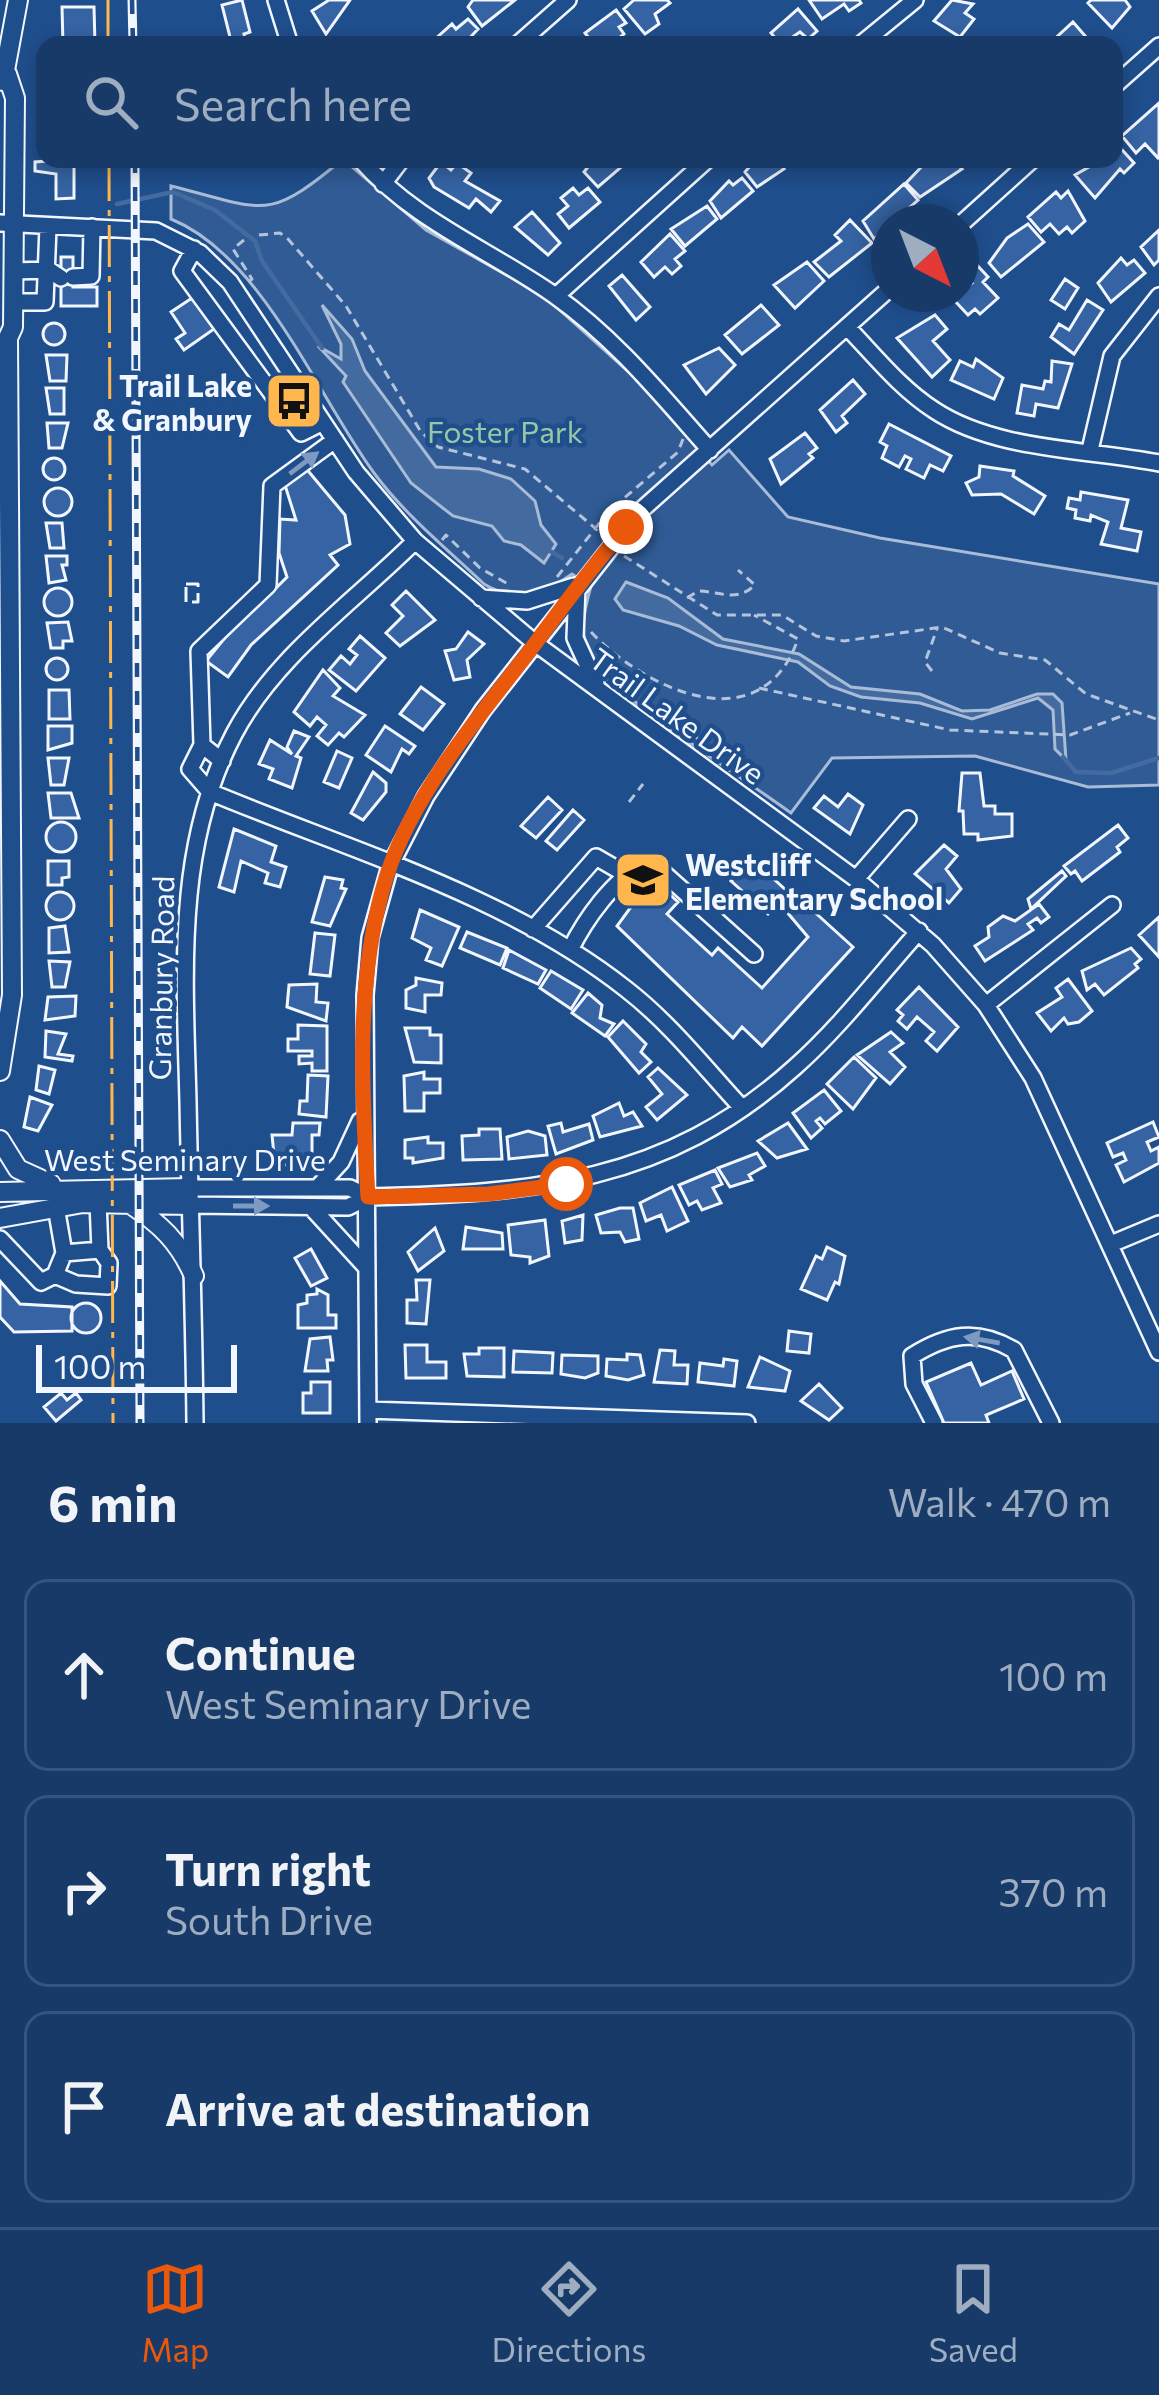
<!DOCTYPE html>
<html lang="en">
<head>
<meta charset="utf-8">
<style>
	:root { --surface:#173a69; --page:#244571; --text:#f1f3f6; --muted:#9eadc0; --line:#36547d; --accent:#ea580c }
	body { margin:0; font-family:Commissioner,sans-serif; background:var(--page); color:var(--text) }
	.compass { position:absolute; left:871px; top:204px; width:108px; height:108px; border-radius:50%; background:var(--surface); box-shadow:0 6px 18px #0003; rotate:138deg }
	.scale { position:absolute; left:36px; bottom:30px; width:201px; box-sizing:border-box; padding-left:12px; border:6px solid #f2f6ff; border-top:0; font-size:33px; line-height:42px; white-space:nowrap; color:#f2f6ff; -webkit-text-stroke:9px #1f4e8c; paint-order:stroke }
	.stop { position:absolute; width:36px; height:36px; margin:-27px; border:9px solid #ea580c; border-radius:50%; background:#fff }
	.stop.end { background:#ea580c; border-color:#fff; box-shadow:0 3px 12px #0008 }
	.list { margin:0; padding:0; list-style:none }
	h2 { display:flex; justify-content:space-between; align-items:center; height:156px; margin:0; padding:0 48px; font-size:51px }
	h2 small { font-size:39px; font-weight:400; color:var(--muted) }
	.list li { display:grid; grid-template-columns:78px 1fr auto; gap:36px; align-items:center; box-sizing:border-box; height:192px; margin:0 24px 24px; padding:0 24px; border:3px solid var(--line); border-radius:24px }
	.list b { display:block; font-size:45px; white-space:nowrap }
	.list p { margin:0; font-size:39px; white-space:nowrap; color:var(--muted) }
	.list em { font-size:39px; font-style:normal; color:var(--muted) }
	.icon { flex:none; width:66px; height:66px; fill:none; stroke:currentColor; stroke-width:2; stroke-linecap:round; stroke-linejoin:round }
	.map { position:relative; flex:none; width:1159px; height:1423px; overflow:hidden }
	.search { position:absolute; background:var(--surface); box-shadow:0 6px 18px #0003; left:36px; right:36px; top:36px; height:132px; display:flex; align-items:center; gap:30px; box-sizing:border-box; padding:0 42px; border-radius:24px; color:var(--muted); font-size:45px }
	.sheet { height:804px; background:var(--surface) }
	nav { display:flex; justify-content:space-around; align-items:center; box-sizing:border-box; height:168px; border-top:3px solid var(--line); background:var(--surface); font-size:33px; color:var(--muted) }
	nav a { display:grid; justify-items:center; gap:6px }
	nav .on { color:var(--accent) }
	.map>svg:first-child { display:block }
</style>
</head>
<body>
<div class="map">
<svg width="1159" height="1423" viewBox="0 0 1159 1423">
	<rect width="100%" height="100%" fill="#1f4e8c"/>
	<path fill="#305b95" stroke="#a8bbd7" stroke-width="3" d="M343 159 426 230 544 296 633 376 712 465 729 450 788 517 880 538 1159 584V785L1088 787 975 756 832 758 791 813C752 784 609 693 591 659 578 634 584 611 591 586L572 574C547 593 512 602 484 584 446 548 405 515 374 473 317 395 262 256 171 219V186C264 209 265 224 343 159Z"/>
	<path fill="#446ba0" stroke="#a8bbd7" stroke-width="3" d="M322 305 352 339 365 371 436 467 479 469 511 479 535 501 541 525 556 544 544 563 521 545 504 541 492 526 453 516 411 483 343 382 346 376 318 346 341 359V344Z
		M626 582 668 598 723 639 799 654 851 687 920 694 962 711 990 710 1037 694H1053L1062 703 1066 760 1055 749 1053 710 1038 698 972 719 920 703 861 697 830 686 798 662 717 645 679 626 623 610 615 599Z"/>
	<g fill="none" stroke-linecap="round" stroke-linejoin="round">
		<path stroke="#446ba0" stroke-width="4.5" d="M117 204 173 192 215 210 255 241 262 261 322 348
			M548 550 562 558
			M1063 757 1076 772 1111 773 1159 758"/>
	</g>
	<path fill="#3563a3" stroke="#f2f6ff" stroke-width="3" d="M242 0 250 32 244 34 246 41 232 45 222 5Z
		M329 0H350L326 34 312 11Z
		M515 0 482 26 468 7 473 0Z
		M634 0H667L670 3 655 14 659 24 645 34 624 9Z
		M809 0H859L861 3 849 11 844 4 822 19Z
		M952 0 973 4 965 13 974 19 960 37 934 21Z
		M1091 0H1125L1130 7 1112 28 1088 3Z
		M62 7H94L95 45H63Z
		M798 9 817 31 808 39 800 32 781 45 771 33Z
		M616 10 626 23 619 27 624 34 610 45H594L585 33Z
		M468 19 478 29 463 45 433 41 452 24 456 29Z
		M1073 22 1093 45H1048Z
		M1159 103V157L1158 158 1145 144 1136 153 1122 136Z
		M1115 142 1134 163 1124 173 1120 169 1095 198 1075 175 1103 159H1114Z
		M74 159V198L56 199V174L35 171V162Z
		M594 159H622L626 163 598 187 584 172Z
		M756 159H776L784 169 757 187 745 172Z
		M929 159 940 165 952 159 962 169 920 197 906 183Z
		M441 162 451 170 457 163 471 173 465 181 500 201 491 212 476 199 469 208 434 187 429 178Z
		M742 178 753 191 721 218 710 201 729 181 733 185Z
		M904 184 918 200 874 239 863 221Z
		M573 188 579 195 588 188 600 202 569 228 558 214 568 206 561 198Z
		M1068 191 1085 221 1072 233 1067 227 1059 234 1050 224 1041 232 1028 217 1056 192 1061 198Z
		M707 206 717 219 685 246 671 229Z
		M532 212 560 243 548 255 515 227Z
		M850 220 872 243 829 277 814 262 841 241 835 235Z
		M1028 224 1044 242 1001 277 989 263 1007 238Z
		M1159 230V260L1154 265 1141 247Z
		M670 234 685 251 675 259 681 266 672 274 665 267 654 277 641 262Z
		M61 257H73V287H97V306H61Z
		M1121 258 1127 265 1134 260 1145 273 1111 302 1098 283Z
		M807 262 824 281 795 308 774 285Z
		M977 265 988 277 983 282 998 298 980 314 975 309 968 315 953 299 972 283 965 275Z
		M622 275 650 307 636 320 609 286Z
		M1065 279 1078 288 1065 309 1051 300Z
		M192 298 214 329 184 350 176 339 185 333 171 312Z
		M1087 300 1103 310 1074 354 1051 337 1059 324 1069 330Z
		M761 305 779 325 742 354 725 335Z
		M935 315 947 329 933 341 950 360 932 377 897 338Z
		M43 334a11 11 0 1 1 22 0a11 11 0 1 1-22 0Z
		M719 348 735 365 706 394 684 365Z
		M46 355H67L66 381H50Z
		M976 359 1003 378 994 399 951 380 960 361 973 367Z
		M1052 361 1072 364 1058 408 1036 404 1034 416 1017 413 1022 385 1043 389 1045 381 1051 382Z
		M853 380 865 394 842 416 847 423 836 432 820 410Z
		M46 388H64V414H50Z
		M47 423H68L62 448H49Z
		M889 424 951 456 943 471 930 465 924 478 906 469 911 459 905 456 899 467 882 458 887 446 880 442Z
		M805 433 817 448 809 454 813 458 781 484 770 459Z
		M43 469a11 11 0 1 1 22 0a11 11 0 1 1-22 0Z
		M304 466 345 515 350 544 330 555 338 565 251 645 228 677 206 661 256 600 260 604 287 577 279 553 280 519 296 520 283 479Z
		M980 466 1014 471 1013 476 1045 496 1034 514 1001 494 972 495 966 483 979 477Z
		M44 502a14 14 0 1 1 28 0a14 14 0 1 1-28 0Z
		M1081 492 1128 500 1121 528 1141 532 1137 551 1101 544 1108 522 1091 515 1090 521 1075 518 1076 510 1067 508 1069 498 1080 500Z
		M46 523H62L64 548H50Z
		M46 556H67V565H62L66 580 49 583Z
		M44 602a14 14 0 1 1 28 0a14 14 0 1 1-28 0Z
		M406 591 435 620 400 646 386 633 403 616 392 605Z
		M68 622 72 641H63V648H51L47 623Z
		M468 632 484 644 467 660 470 677 454 680 445 651 456 649Z
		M360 636 385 658 356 691 329 670 341 656 350 664 357 655 349 649Z
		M46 669a11 11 0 1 1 22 0a11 11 0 1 1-22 0Z
		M323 670 340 688 333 696 365 715 344 737 339 733 328 745 317 736 326 725 317 717 310 726 294 712Z
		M421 687 444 704 423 730 400 714Z
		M49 690H69L70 719H49Z
		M48 726H72V743L48 750Z
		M385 726 415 746 409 754 402 749 391 772 366 755Z
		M294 731 309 737 296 756 301 758 292 788 269 779 273 769 259 764 270 740 292 754 287 747Z
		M337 751 352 758 339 788 324 782Z
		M48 758H69L64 785H51Z
		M373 772 386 783V792L363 820 351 813Z
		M962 773H980L984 806H995V814H1012V836L978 840V834H964L963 811H959Z
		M48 793H71L79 818H51Z
		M848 794 863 805 850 834 814 808 824 796 838 807Z
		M548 797 562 810 536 838 521 826Z
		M573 810 584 820 557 850 546 841Z
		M46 837a15 15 0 1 1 30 0a15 15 0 1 1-30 0Z
		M1118 825 1128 838 1117 847 1120 852 1082 881 1075 871 1071 874 1064 866Z
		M234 829 276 846 271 862 286 867 280 887 265 883 268 873 241 861 234 892 219 887Z
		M944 845 957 856 946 869 961 889 949 903 915 874Z
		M752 859 788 892 768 914 731 881Z
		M48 861H69V877L62 878V885H48Z
		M1062 871 1066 876 1031 909 1028 899Z
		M325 877 343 880 341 888 346 889 330 926 312 922Z
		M652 878 678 902 667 914 712 955 718 948 762 988 808 937 786 911 799 898 853 947 762 1046 742 1027 733 1038 617 926Z
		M46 906a14 14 0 1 1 28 0a14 14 0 1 1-28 0Z
		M1039 904 1049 917 1041 923 1037 918 1028 924 1033 930 985 961 975 946 989 937 988 927 1003 916 1015 921Z
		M420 910 459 927 442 966 426 960 431 948 412 938Z
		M1159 917V957L1139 935Z
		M65 926 69 952 49 953V928Z
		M467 932 507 948 500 965 460 948Z
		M315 933 335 935 330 976 310 974Z
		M1131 948 1141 959 1135 964 1138 968 1104 995 1095 984 1087 990 1082 971Z
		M509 950 546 970 538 984 503 968Z
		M49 961 70 962 65 987H52Z
		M551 971 583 990 571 1009 540 988Z
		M416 978 442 983 441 995H425V1012L406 1008V990L416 985Z
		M1068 979 1092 1011 1079 1022 1068 1024 1064 1018 1051 1031 1037 1013 1062 997 1056 988Z
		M317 984 316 1002 328 1003 326 1021 287 1007 289 985Z
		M919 987 958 1027 937 1051 926 1041 934 1032 917 1017 907 1029 898 1021 903 1015 897 1010Z
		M588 993 602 1005 600 1018 614 1024 605 1036 572 1013Z
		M76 996 75 1016 45 1020 48 997Z
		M623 1021 646 1044 641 1052 651 1062 639 1073 608 1037Z
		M298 1025 327 1026V1071H312V1063L299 1064V1056H312V1051H288V1039H298Z
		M405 1028H430V1035H441V1063L414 1062Z
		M46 1031 66 1034 58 1054 73 1056 72 1061 45 1057Z
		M891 1032 903 1043 890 1052 905 1067 890 1084 857 1055Z
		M854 1057 876 1078 853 1109 827 1084Z
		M39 1066 55 1070 49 1094 36 1090Z
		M658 1068 687 1095 657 1120 646 1107 662 1094 648 1077Z
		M424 1072V1079H440V1093H424V1111H405L404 1076Z
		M308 1075 328 1076 326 1117 299 1114 300 1101H307Z
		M824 1090 841 1111 825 1124 820 1118 816 1121 822 1128 811 1138 793 1113Z
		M30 1097 52 1105 38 1131 24 1127Z
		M619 1103 624 1116 633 1112 642 1126 600 1137 593 1116Z
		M1153 1122 1159 1137 1147 1142 1151 1151 1159 1147V1163L1124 1182 1116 1165 1126 1160 1123 1153 1113 1157 1107 1143Z
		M293 1123H320L319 1135H312V1156H287V1165H275L272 1135H292Z
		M561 1123 563 1132 589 1124 593 1140 556 1154 548 1126Z
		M788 1123 807 1149 777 1158 758 1141Z
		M479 1129H500L502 1159 463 1160 462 1136 479 1135Z
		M528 1131 545 1136 547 1155 509 1159 507 1137Z
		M428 1137V1143H443V1158L413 1163V1158H405V1140Z
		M757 1153 765 1166 749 1175 752 1180 730 1187 718 1168Z
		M715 1170 722 1184 713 1188 721 1203 702 1210 697 1201 689 1205 679 1185Z
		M672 1187 688 1221 667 1231 661 1215 646 1221 640 1203Z
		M620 1208H633L639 1239 625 1242 620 1232 601 1233 596 1215Z
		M583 1215 582 1240 565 1243 562 1221Z
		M545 1220 549 1256 530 1263V1257L511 1255 508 1225Z
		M466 1227 502 1233 503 1249H463Z
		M435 1228 444 1251 418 1271 408 1252Z
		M827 1247 845 1256 839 1284 835 1282 827 1300 801 1289 816 1256 822 1259Z
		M311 1249 327 1278 311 1286 295 1258Z
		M416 1280H430L426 1324 407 1323V1300H417Z
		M0 1281 20 1304 72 1307V1331L14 1332 0 1317Z
		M317 1289 328 1295V1315H336V1328H298V1305L307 1303V1295L317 1294Z
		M71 1318a15 15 0 1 1 30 0a15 15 0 1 1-30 0Z
		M789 1331 811 1334 809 1353 787 1351Z
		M330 1337 333 1360H327L328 1371H305L310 1339Z
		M405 1345H427V1362H446V1378H406Z
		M479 1348H504V1377L467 1376 464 1354H479Z
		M660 1350 675 1351 674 1365H688L687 1384 654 1382Z
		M514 1351 553 1353 552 1373 513 1372Z
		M627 1354 640 1355 644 1375 628 1380 606 1376 607 1359 627 1360Z
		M562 1355 598 1356V1373L585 1378 561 1374Z
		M760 1357 790 1371 785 1391 748 1387Z
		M724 1359 737 1361 734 1386 698 1382 700 1363 723 1366Z
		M971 1363 981 1385 1012 1371 1024 1399 986 1415 989 1423H944L926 1382Z
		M311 1382H330V1413H303V1393H311Z
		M819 1384 842 1408 829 1420 801 1401Z
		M61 1393 67 1400 76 1393 81 1400 56 1421 44 1407Z"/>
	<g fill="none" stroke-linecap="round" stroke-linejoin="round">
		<defs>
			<path id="minor" d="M276 0 290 45
				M517 45 568 0
				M860 45 915 0
				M1114 86 1159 46
				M360 159C414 221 488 249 554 295 615 338 661 395 710 450
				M383 184 402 159
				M0 223 156 231 200 253 230 282 356 472 415 541 535 643 856 879 933 945 986 1005 1033 1078 1159 1352
				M961 224 1033 159
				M194 249 182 271 301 433 323 422
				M13 271 49 270 61 278
				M73 277 91 276 92 227
				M556 296 708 159
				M13 302H45L48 227
				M847 327C875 356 900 388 934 410 996 451 1088 449 1159 463
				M1090 450 1112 356 1159 296
				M577 587 575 638 596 684
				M481 598 527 601 574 586
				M202 745 199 651 268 585 272 486 335 440
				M222 761 202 745 190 769 210 792C349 850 507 895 626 989 670 1023 705 1068 742 1108
				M856 879 908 819
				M533 929 596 857 627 875
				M570 950C585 920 613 879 644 865L659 869 754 954
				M986 1005 1112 905
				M318 1187 341 1162 360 1121
				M189 1188H350L368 1197
				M190 1205 348 1207 368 1197C534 1193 665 1184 795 1067 840 1027 879 976 919 931
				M311 1207 365 1266
				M0 1239 41 1282 55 1275 64 1253 56 1207
				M1111 1244 1159 1224
				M64 1253 100 1250 98 1202
				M55 1275 76 1284 108 1286 109 1263 100 1250
				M368 1410 747 1423
				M195 1423C194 1316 190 1209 188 1102 185 978 174 848 234 734 275 656 354 602 415 541
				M368 1423 365 995 370 938 390 866 426 796 483 710 638 513 889 289
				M934 1423 914 1384 912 1356C947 1334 977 1328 1014 1350L1051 1423"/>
			<path id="major" d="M3 81 18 0
				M0 1071 12 995 8 338 13 327 15 98 7 74
				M0 1140 18 1169 51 1184
				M0 1192 189 1188
				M129 1203C160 1224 179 1241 194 1276
				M0 1218 83 1203 190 1205"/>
		</defs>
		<use href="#minor" stroke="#f2f6ff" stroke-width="20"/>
		<use href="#major" stroke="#f2f6ff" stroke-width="22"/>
		<path stroke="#b3c4dc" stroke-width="3" stroke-dasharray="9 6" stroke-linecap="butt" d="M259 235 280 233 288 239 346 306 421 432 438 447 525 469 602 534
			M244 240 233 249 252 279 247 283
			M442 540 446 535 480 568 508 584
			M624 556 717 615H782L816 636 844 641 942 627 1000 653 1045 660 1086 694 1159 720
			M557 577 609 511 678 452 683 439
			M687 598 698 591C719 591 736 603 755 585L738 570
			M591 632C646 690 761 744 798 639L754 615
			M607 670 705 744 708 754
			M932 671 925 662 937 629
			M759 688 950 730 1070 735 1130 713
			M629 802 643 784"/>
		<use href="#minor" stroke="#1f4e8c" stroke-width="15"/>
		<use href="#major" stroke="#1f4e8c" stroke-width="18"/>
		<defs>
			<path id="rail" d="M132 0 133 45
				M135 159 140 1423"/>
		</defs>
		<use href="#rail" stroke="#f2f6ff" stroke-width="9"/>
		<use href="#rail" stroke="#1f4e8c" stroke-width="4.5" stroke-dasharray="14" stroke-linecap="butt"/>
		<path stroke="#f2f6ff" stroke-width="3" stroke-dasharray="15 6" stroke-linecap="butt" d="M186 584H198V602H186Z"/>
		<path stroke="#ffb74d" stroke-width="3" stroke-dasharray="42 9 6 9" stroke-linecap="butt" d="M108 0V45
			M109 159 113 1423"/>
	</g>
	<defs><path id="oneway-solid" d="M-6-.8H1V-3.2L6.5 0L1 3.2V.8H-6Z" transform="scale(3)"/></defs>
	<g fill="#7e9ac0">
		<use href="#oneway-solid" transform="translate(304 463) rotate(-37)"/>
		<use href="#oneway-solid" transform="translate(251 1206)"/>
		<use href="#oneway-solid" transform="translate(982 1340) rotate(-170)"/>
	</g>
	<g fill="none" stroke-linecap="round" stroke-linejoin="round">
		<path stroke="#ea580c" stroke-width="15" d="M566 1184 489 1194 368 1197C362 1095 355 988 383 888 407 800 476 721 531 649 562 608 592 566 626 527"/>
	</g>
	<defs>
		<symbol id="bus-square" viewBox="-11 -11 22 22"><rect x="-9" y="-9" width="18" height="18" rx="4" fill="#ffb74d" stroke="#1f4e8c"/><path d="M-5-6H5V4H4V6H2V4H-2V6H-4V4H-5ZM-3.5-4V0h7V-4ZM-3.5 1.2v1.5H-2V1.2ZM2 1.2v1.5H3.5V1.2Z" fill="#111"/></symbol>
		<symbol id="school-square" viewBox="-11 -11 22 22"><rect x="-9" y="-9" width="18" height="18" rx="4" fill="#ffb74d" stroke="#1f4e8c"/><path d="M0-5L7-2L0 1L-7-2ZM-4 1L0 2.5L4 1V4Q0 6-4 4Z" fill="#111"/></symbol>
	</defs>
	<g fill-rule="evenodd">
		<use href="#bus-square" x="261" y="368" width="66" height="66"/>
		<use href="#school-square" x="610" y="847" width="66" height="66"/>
	</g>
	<g text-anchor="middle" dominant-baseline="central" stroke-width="9" stroke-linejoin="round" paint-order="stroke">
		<g font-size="30" font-weight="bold" fill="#f2f6ff" stroke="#1f4e8c" text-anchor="end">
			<text x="252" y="384">Trail Lake<tspan x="252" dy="34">&amp; Granbury</tspan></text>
			<text x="685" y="863" text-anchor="start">Westcliff<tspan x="685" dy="34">Elementary School</tspan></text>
		</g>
		<g font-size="30" fill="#97c8a6" stroke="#1f4e8c">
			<text x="505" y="430">Foster Park</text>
		</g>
		<g font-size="30" fill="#f2f6ff" stroke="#1f4e8c">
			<text transform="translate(678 715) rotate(36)">Trail Lake Drive</text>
			<text transform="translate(160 978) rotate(-89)">Granbury Road</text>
			<text x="185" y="1158">West Seminary Drive</text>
		</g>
	</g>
</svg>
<svg class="compass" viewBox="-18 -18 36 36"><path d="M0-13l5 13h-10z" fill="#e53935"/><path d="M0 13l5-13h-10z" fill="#9eadc0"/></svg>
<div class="scale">100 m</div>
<div class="stop" style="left:566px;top:1184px"></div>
<div class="stop end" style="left:626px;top:527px"></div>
<div class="search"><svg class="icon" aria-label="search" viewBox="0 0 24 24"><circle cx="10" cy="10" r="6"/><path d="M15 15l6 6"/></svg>Search here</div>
</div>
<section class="sheet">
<h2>6 min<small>Walk · 470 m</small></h2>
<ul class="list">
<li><svg class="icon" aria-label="ahead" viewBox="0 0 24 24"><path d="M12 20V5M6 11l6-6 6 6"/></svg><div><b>Continue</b><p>West Seminary Drive</p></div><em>100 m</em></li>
<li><svg class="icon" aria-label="right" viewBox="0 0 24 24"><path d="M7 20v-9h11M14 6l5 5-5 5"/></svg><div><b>Turn right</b><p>South Drive</p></div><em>370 m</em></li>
<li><svg class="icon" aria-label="arrive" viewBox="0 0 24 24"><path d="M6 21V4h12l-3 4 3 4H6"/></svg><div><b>Arrive at destination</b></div></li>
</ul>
</section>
<nav>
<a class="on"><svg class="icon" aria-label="map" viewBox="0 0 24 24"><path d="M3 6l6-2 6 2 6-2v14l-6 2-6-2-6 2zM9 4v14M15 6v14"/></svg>Map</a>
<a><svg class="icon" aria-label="directions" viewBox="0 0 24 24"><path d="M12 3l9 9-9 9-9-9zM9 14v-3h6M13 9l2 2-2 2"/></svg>Directions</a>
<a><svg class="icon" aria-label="saved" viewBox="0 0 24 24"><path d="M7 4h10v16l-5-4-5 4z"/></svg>Saved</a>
</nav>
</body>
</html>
